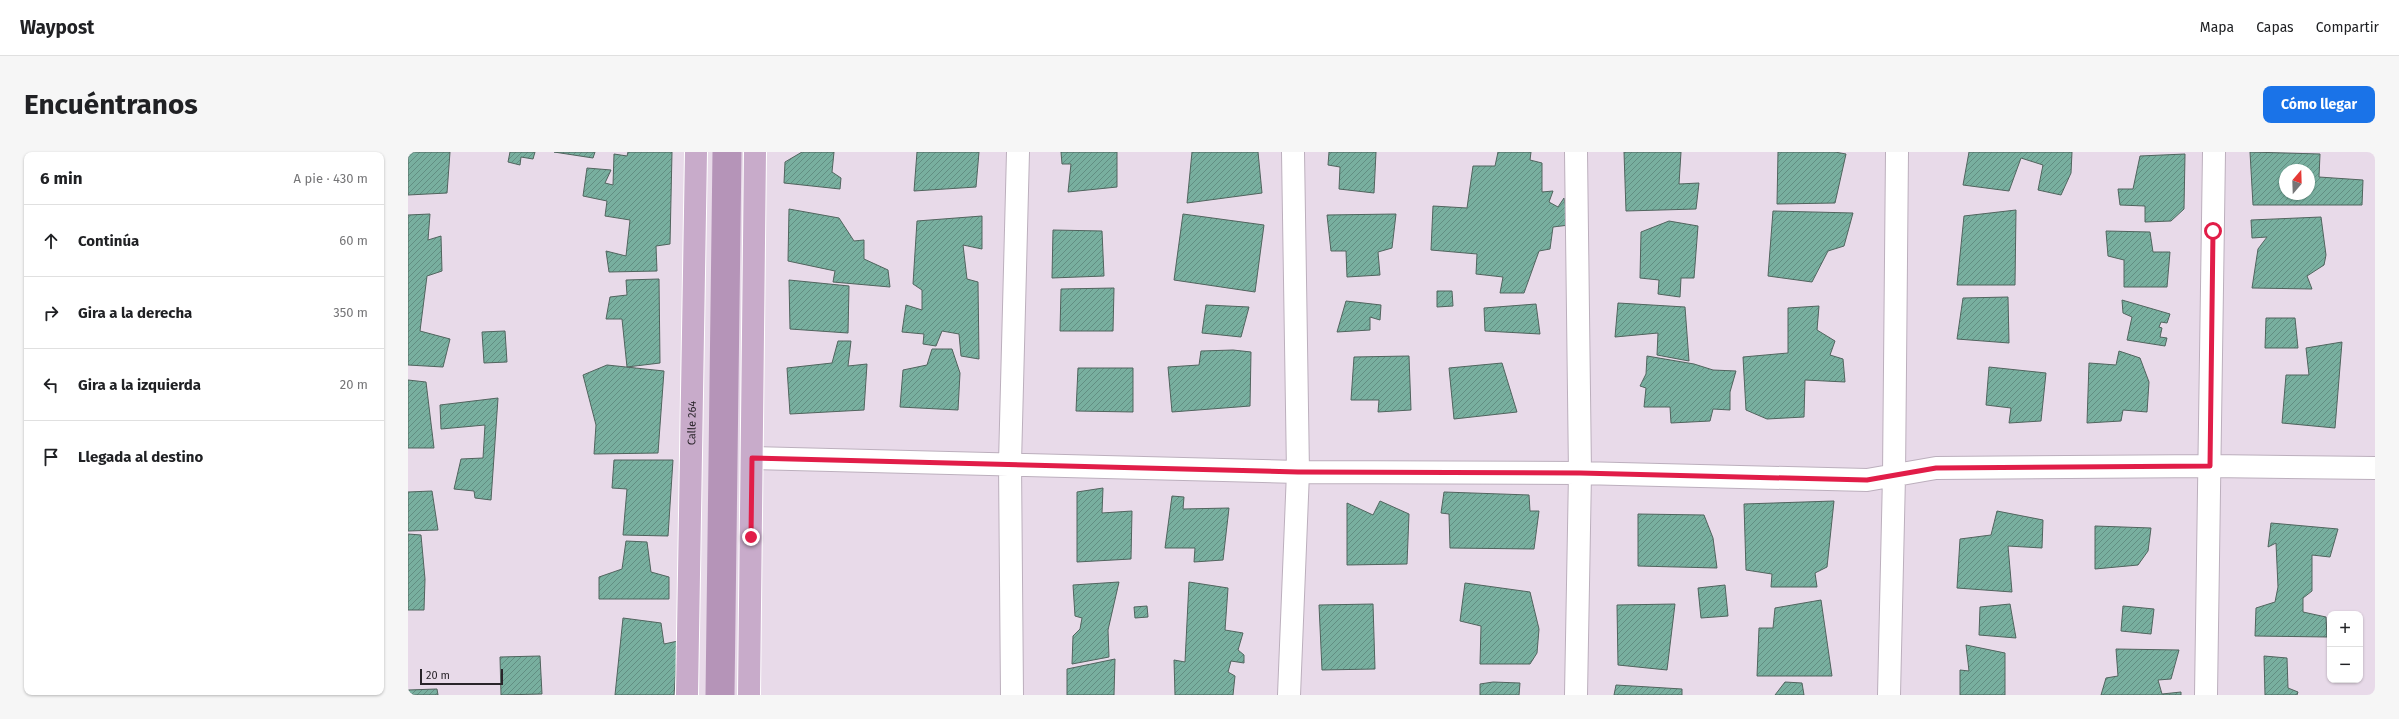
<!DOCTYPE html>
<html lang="es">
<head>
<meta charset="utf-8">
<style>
	:root { --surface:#fff; --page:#f6f6f6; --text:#202124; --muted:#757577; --line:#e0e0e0; --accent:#1a73e8 }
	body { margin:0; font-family:"Fira Sans",sans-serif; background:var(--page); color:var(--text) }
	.controls { position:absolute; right:12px; bottom:12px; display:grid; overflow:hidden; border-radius:8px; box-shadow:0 1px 3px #0004 }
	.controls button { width:36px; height:36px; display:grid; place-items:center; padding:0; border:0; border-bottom:1px solid var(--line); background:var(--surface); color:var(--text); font:20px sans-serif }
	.compass { position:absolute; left:1871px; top:12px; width:36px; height:36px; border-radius:50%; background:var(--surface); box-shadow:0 1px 3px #0004; rotate:19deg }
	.scale { position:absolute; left:12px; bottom:10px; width:83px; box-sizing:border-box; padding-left:4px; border:2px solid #29242a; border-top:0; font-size:11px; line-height:14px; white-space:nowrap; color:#29242a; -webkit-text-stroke:3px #e8dae9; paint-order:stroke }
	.stop { position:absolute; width:12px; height:12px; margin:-9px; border:3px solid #e11d48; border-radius:50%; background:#fff }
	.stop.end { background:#e11d48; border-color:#fff; box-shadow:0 1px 4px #0008 }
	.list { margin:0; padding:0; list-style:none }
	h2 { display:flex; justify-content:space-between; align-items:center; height:52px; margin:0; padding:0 16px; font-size:17px }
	h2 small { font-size:13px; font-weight:400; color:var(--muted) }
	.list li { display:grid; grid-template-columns:26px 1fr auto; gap:12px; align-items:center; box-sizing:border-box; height:72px; padding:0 16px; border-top:1px solid var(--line) }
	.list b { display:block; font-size:15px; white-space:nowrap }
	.list em { font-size:13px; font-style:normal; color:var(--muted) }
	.icon { flex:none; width:22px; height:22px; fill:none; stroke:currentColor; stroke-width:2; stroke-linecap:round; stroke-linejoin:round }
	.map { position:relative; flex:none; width:1967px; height:543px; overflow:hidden; border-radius:8px }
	header { display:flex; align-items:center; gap:24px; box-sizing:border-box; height:56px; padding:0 20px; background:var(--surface); border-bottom:1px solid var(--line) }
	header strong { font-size:19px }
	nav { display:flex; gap:22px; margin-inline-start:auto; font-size:14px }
	.intro { display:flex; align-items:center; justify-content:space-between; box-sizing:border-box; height:96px; padding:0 24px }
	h1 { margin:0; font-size:28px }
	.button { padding:10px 18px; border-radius:8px; background:var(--accent); color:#fff; font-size:14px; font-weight:700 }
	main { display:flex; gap:24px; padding:0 24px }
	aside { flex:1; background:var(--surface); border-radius:8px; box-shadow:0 1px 3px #0004 }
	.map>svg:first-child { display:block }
</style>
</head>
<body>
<header>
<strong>Waypost</strong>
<nav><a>Mapa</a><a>Capas</a><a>Compartir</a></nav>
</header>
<div class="intro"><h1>Encuéntranos</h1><a class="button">Cómo llegar</a></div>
<main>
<aside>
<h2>6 min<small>A pie · 430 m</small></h2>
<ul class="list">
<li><svg class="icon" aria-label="ahead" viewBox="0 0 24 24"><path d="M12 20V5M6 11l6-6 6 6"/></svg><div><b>Continúa</b></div><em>60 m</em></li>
<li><svg class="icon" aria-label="right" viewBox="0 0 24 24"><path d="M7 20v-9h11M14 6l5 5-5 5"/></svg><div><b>Gira a la derecha</b></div><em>350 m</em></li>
<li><svg class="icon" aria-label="left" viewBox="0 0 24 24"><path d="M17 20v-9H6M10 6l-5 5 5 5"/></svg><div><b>Gira a la izquierda</b></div><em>20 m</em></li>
<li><svg class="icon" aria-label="arrive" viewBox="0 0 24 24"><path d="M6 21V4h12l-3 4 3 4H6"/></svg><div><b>Llegada al destino</b></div></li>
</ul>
</aside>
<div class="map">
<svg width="1967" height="543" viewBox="0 0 1967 543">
	<defs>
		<pattern id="building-hatch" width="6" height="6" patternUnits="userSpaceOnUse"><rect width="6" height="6" fill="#78af9f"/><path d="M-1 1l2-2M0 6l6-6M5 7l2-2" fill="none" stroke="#628e82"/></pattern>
	</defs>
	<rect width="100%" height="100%" fill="#e8dae9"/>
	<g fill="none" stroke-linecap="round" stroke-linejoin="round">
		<path stroke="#b594b8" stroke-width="29" d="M312 543 319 0"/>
	</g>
	<path fill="url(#building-hatch)" stroke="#51645e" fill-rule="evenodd" d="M0 0H42L39 41 0 43Z
		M102 0H127L125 7 113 5 112 13 100 10Z
		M146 0H187L185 6Z
		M220 0H264L262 92 248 94 249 119 201 120 198 99 218 104 222 68 197 64 199 49 175 44 179 16 203 18 197 31 205 33 206 2 219 4Z
		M394 0H426L424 20 433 26 432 37 376 31 377 10Z
		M509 0H571L568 35 506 39Z
		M653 0H709V35L660 40 663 12H654Z
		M784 0H850L854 41 779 51Z
		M921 0H968L966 41 931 37 932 15 920 13Z
		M1090 0H1123L1122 8 1134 11V40L1145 39 1141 50 1150 55 1156 46 1161 73 1145 75 1142 97 1131 99 1116 141H1092L1095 125 1068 122 1069 102 1023 98 1025 54 1059 56 1065 14H1087Z
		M1216 0H1273L1271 32 1291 31 1288 57 1218 59Z
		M1370 0H1427L1438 2 1427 51 1369 52Z
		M1561 0H1664L1663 21 1653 43 1630 38 1635 13 1613 6 1601 39 1555 33Z
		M1842 0 1912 2 1911 25 1955 28 1954 53H1845ZM1877 18H1901V42H1877Z
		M1777 2 1776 57 1763 69 1737 70V54L1712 53 1710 37H1725L1732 4Z
		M381 57 431 66 446 89 456 88V107L480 118 482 135 425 130 427 119 380 109Z
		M1608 58 1607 133H1549L1556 64Z
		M1365 59 1445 61 1436 94 1420 99 1404 130 1360 124Z
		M22 62 20 88 33 84 34 119 19 124 12 179 42 187 35 215 0 213V63Z
		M775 62 856 73 847 140 766 128Z
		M988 62 984 96 970 100 972 123 939 125 938 99H923L919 63Z
		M574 64V97L555 93 559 127 570 130 571 207 553 204 551 182 534 179 528 194 515 192 516 182 494 180 498 153 514 158V138L505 132 509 69Z
		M1913 65 1918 103 1916 113 1899 124 1904 137 1844 136 1850 97 1859 85 1844 86 1843 68Z
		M1261 69 1290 74 1286 126H1273L1272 145 1250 142 1251 128 1232 126 1233 80Z
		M645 78 694 79 696 124 644 126Z
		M1698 79 1742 80 1745 100H1762L1759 135H1716V108L1700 104Z
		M251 127 252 211 219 215 214 167H198L202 145 219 143 218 128Z
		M381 128 441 134 440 181 382 177Z
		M706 136 705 179H652L653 137Z
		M1029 139H1044L1045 154 1029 155Z
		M1600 145 1601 191 1549 187 1555 146Z
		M1714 148 1762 162 1759 171 1753 170 1751 175 1754 176 1752 185 1759 186 1757 194 1719 188 1724 165 1715 161Z
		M938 149 973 153 972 168 962 165V178L929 180Z
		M1210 151 1277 155 1281 209 1249 203 1250 181 1207 185Z
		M1128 152 1132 182 1077 179 1076 156Z
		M798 153 841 155 833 185 794 181Z
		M1411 154 1409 178 1427 189 1422 203 1435 207 1437 230 1397 228 1396 265 1359 267 1338 258 1335 205 1380 201V156Z
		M1858 166H1887L1890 196H1857Z
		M97 179 99 210 76 211 74 180Z
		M430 189H443L440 214 459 212 456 258 382 262 379 216 424 211Z
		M1934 190 1927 276 1874 271 1878 223H1901L1898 196Z
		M524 197H544L552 221 550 258 492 255 495 218 519 213Z
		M825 198 843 200 842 254 764 260 760 215 791 213 793 199Z
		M1711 199 1732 206 1741 230 1739 260 1715 258 1713 269 1679 271 1681 211 1708 213Z
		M1001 204 1003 258 970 260 971 248H943L946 205Z
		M1239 204 1286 212 1305 218 1328 219 1322 240V258L1305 257 1302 269 1263 271 1262 255H1236L1238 236 1232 234 1238 222Z
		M1094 211 1109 260 1046 267 1041 216Z
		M199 213 256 219 250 301 186 302 188 273 175 223Z
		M1581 215 1638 221 1633 269 1601 271 1603 256 1578 253Z
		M670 216H725V260L668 259Z
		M0 228 18 230 26 296H0Z
		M90 246 83 348 67 346 66 339 46 337 53 307 75 306 77 273 33 277 32 253Z
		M206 308H265L260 384 215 383 219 337 204 336Z
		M695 336 694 361 724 359 723 407 669 410V340Z
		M24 339 30 378 0 379V340Z
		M1036 340 1121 343 1122 359H1131L1126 397 1042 396 1041 362 1033 361Z
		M764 344 776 345 775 357 821 356 815 408 786 410 787 396H757Z
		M972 349 1001 362 999 412 939 413V351L965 363Z
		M1426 349 1419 415 1407 421 1409 435H1363L1364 422 1338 418 1336 352Z
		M1589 359 1635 368 1634 396 1600 394 1604 440 1549 436 1552 387 1583 383Z
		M1230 362 1296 363 1305 386 1309 416 1230 414Z
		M1863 371 1930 377 1922 405 1904 403V439L1895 446V460L1918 465 1919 485 1847 484 1848 456 1867 450 1870 435 1868 391 1860 395Z
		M1687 374 1743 376 1740 399 1730 413 1687 417Z
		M0 382 13 383 17 427 16 458H0Z
		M218 389 239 390 243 420 261 425V447H191V425L214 417Z
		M711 430 700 478 701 505 664 512 665 484 672 477 674 466 667 464 665 433Z
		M781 430 820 436 817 478 835 481 830 498 836 503V511L823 509 820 520 827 524 825 543H767L766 508 777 510Z
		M1057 431 1122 440 1131 477 1129 501 1122 512H1072L1073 474 1052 469Z
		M1317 433 1320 464 1293 466 1290 436Z
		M1413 448 1424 524H1349L1351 476H1365L1367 456Z
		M965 452 967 517 914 518 911 453Z
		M1267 452 1259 518 1210 513 1209 453Z
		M1602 452 1608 486 1571 483 1572 455Z
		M739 454 740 465 727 466 726 455Z
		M1715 454 1746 457 1743 482 1713 479Z
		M215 466 253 471 256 492 270 489 266 543H207Z
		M1558 493 1597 501V543H1552V518L1561 519Z
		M1708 497 1771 498 1763 527 1750 528 1754 542 1773 540V543H1693L1698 526 1710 524Z
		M132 504 134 542 93 543 92 505Z
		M1856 504 1879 506 1880 536 1890 540 1889 543H1857Z
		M707 507 706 543H659V517Z
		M1085 530 1112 531 1111 543H1072V532Z
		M1377 530 1394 531 1396 543H1367Z
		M1208 533 1274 537V543H1206Z
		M29 537 30 543H0V538Z"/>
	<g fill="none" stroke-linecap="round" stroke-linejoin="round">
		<defs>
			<path id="minor" d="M344 306 890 320 1172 321 1459 328 1528 316 1802 314 1967 316
				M604 543 602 311 610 0
				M881 543 890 320 885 0
				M1168 543 1172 321 1168 0
				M1481 543 1486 324 1489 0
				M1798 543 1806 0"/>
			<g id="major">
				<path id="s1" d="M279 543 288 0"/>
				<path d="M341 543 347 0"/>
			</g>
		</defs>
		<use href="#minor" stroke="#bcafbd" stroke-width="24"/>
		<use href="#major" stroke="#fff" stroke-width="24"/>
		<use href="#minor" stroke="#fff" stroke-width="22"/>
		<use href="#major" stroke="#c8abca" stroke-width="22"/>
	</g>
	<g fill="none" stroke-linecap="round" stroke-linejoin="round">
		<path stroke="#e11d48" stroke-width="5" d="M343 385 344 306 890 320 1172 321 1459 328 1528 316 1802 314 1805 79"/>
	</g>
	<g text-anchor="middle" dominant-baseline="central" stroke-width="3" stroke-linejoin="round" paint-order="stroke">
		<g font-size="11" fill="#29242a" stroke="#e8dae9">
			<text stroke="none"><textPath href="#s1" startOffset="272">Calle 264</textPath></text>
		</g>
	</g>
</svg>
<div class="controls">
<button>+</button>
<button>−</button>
</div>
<svg class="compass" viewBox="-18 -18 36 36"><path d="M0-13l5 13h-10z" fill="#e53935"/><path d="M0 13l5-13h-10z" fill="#757577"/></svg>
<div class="scale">20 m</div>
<div class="stop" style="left:1805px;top:79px"></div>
<div class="stop end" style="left:343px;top:385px"></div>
</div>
</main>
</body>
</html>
